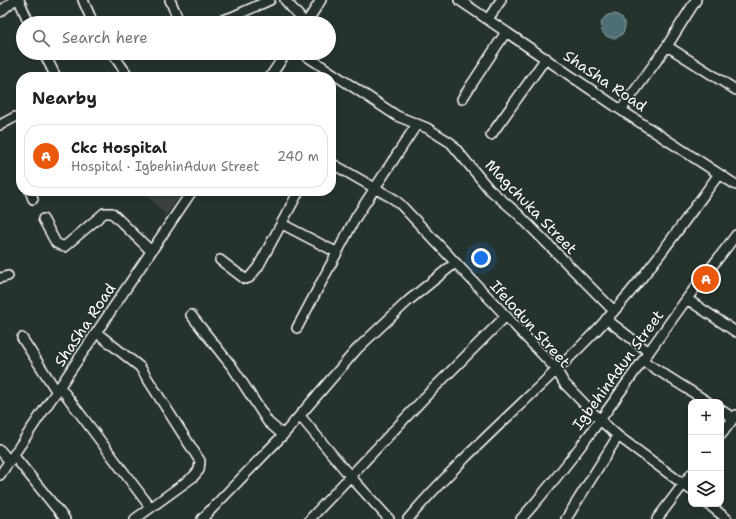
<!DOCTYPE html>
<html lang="en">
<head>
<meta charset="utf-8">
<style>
	:root { --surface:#fff; --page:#f6f6f6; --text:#202124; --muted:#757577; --line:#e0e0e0; --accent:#ea580c }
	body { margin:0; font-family:"Shantell Sans",sans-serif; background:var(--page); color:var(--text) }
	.controls { position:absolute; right:12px; bottom:12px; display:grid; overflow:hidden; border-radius:8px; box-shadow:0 2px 6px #0003 }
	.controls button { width:36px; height:36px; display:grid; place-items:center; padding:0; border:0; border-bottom:1px solid var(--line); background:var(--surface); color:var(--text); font:20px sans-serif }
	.you { position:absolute; left:481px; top:258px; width:14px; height:14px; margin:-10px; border:3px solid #fff; border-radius:50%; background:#1a73e8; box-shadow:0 0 0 6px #1a73e833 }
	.badge { display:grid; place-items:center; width:26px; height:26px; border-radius:50%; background:var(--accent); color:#fff; font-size:13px; font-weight:700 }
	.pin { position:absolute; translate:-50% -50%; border:2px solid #fff; box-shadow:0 1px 4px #0006 }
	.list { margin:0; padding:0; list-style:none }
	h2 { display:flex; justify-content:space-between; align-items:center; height:52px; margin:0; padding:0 16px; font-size:17px }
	h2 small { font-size:13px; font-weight:400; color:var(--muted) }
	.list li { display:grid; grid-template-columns:26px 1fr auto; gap:12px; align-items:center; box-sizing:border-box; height:64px; margin:0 8px 8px; padding:0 8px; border:1px solid var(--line); border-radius:16px }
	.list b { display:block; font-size:15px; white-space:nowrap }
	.list p { margin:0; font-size:13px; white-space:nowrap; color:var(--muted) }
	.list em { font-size:13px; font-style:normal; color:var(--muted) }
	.icon { flex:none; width:22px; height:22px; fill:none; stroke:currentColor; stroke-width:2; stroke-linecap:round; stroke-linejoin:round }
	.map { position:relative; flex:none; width:736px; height:519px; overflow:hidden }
	.search { position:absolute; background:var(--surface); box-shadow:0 2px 6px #0003; left:16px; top:16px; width:320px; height:44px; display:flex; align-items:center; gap:10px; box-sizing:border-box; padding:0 14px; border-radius:22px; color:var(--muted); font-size:15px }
	.panel { position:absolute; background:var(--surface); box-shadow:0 2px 6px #0003; left:16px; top:72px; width:320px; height:124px; border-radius:16px }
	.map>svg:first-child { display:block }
</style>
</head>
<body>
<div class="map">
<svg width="736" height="519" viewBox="0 0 736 519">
	<rect width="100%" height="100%" fill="#26332d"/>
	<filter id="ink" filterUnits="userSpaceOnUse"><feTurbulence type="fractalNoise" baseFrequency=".025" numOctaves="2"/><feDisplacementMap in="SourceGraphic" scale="8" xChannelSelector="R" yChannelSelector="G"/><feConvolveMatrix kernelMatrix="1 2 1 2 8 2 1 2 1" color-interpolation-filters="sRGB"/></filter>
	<g filter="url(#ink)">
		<path fill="#3b4240" d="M143 191H184L166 215Z"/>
		<path fill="#4d6e74" stroke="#94a8ac" d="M601 26a12 12 0 1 1 24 0a12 12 0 1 1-24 0Z"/>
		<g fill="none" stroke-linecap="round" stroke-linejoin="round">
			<defs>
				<path id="minor" d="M19 0 29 23
					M83 0 93 23
					M170 0 180 23
					M285 0 305 23
					M459 0 621 110 736 185
					M0 12 14 0
					M488 19 501 0
					M213 23 232 17 270 0
					M306 23 321 0
					M667 46 736 90
					M44 53 56 77
					M112 53 129 77
					M302 53 397 116 427 128 451 143 489 189 517 213 614 311
					M270 77 286 53
					M462 99 506 32
					M621 110 667 46 696 0
					M0 125 15 117
					M491 135 546 58
					M331 163 394 199 401 205 556 369 564 383 600 420 618 436 691 490
					M30 191 33 199
					M43 219 56 243 64 247 104 213H112L151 251
					M282 224 336 252
					M220 260 245 279 249 278 258 267 299 191
					M0 278 8 276
					M687 299 736 332
					M191 315 233 368 268 422 283 435
					M606 319 649 352
					M297 328 356 217 417 124
					M97 333 140 367 200 461 199 470 193 477 135 519
					M22 338 57 392
					M643 361 708 402
					M60 387 150 507
					M721 410 733 418
					M300 416 350 476 389 519
					M721 435 736 415
					M0 450 10 462
					M14 456 65 519
					M0 475 192 191
					M708 504 727 519
					M202 519 283 435 357 349 408 301 455 263
					M310 519 428 394 506 316
					M408 519C461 457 523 404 581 346 633 295 676 233 719 174
					M521 519C582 451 632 374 686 300 702 278 720 257 736 235
					M566 519 618 436
					M657 519 691 474"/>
			</defs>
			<use href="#minor" stroke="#fff" stroke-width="12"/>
			<use href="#minor" stroke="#26332d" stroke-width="9"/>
		</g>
	</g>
	<g text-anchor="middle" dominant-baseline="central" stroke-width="3.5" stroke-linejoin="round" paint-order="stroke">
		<g font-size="15" fill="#fff" stroke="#26332d">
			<text transform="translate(605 81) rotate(34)">ShaSha Road</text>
			<text transform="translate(531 207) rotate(46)">Magchuka Street</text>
			<text transform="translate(530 324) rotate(48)">Ifelodun Street</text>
			<text transform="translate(85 325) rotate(-56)">ShaSha Road</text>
			<text transform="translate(618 370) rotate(-54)">IgbehinAdun Street</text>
		</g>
	</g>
</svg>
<div class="controls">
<button>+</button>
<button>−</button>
<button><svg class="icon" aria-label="layers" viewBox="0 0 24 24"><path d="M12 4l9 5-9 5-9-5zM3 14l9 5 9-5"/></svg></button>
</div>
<div class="you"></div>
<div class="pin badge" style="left:706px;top:279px">A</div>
<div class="search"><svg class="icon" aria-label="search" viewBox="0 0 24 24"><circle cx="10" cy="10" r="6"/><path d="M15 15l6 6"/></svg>Search here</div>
<section class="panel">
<h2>Nearby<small></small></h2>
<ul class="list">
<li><span class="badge">A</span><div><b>Ckc Hospital</b><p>Hospital · IgbehinAdun Street</p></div><em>240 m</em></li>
</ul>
</section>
</div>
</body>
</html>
